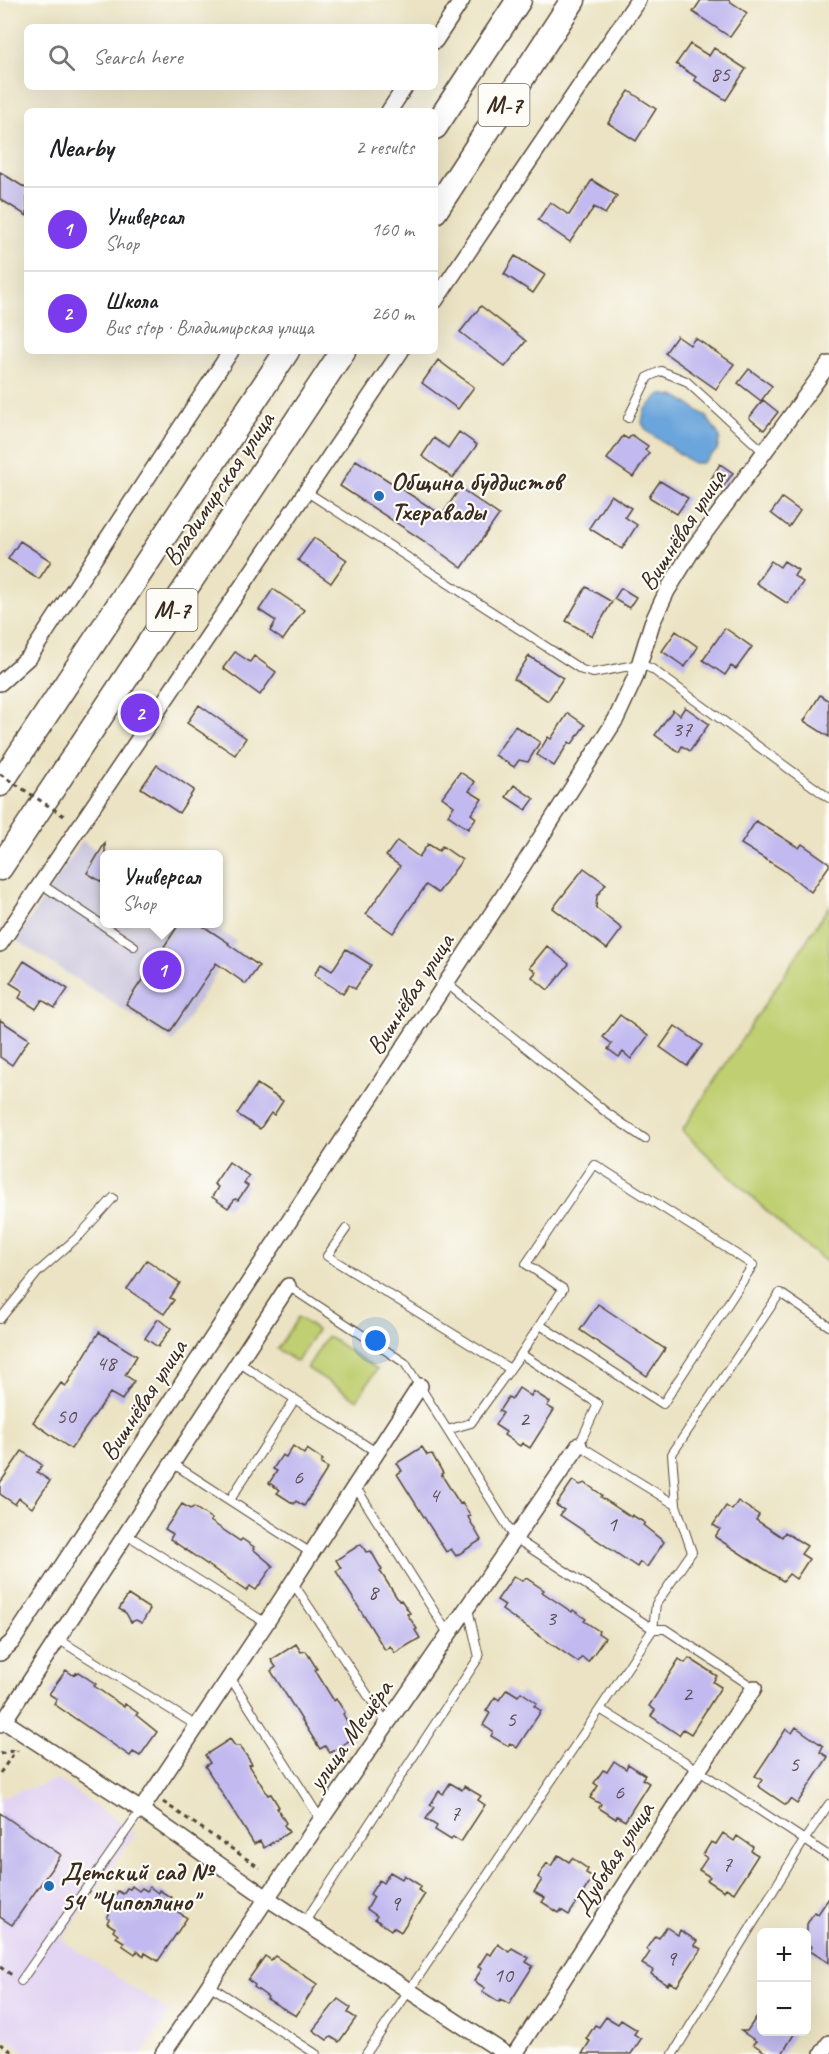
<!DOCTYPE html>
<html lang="en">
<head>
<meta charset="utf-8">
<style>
	:root { --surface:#fff; --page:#f2f2f2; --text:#202124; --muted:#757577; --line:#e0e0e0; --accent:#7c3aed }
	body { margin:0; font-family:Caveat,sans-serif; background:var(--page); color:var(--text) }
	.controls { position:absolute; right:18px; bottom:18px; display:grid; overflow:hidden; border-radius:9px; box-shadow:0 6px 24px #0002 }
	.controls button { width:54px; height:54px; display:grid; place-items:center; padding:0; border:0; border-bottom:2px solid var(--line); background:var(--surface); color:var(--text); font:30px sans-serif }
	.you { position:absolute; left:376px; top:1341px; width:21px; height:21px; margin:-15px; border:4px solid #fff; border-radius:50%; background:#1a73e8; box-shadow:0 0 0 9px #1a73e833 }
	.badge { display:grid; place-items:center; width:39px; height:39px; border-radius:50%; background:var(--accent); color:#fff; font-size:20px; font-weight:700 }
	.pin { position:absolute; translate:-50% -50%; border:3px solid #fff; box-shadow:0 2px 6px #0006 }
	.popup { position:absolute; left:100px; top:850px; width:123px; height:78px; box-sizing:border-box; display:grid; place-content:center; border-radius:9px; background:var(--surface); filter:drop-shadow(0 2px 4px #0005); font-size:20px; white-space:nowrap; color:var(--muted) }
	.popup b { font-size:22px; color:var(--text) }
	.popup::after { content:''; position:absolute; left:50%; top:100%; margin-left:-12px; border:12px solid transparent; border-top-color:var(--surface) }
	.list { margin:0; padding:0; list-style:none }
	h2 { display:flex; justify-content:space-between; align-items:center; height:78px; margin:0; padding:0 24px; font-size:26px }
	h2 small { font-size:20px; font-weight:400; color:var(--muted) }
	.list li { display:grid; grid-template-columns:39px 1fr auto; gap:18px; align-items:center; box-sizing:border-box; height:84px; padding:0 24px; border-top:2px solid var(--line) }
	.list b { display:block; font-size:22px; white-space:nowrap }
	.list p { margin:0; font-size:20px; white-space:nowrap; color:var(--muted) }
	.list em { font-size:20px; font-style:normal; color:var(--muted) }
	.icon { flex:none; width:33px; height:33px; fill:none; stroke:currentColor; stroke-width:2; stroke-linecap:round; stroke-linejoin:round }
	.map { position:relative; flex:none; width:829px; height:2054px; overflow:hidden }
	.search { position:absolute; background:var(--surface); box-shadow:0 6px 24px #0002; left:24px; top:24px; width:414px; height:66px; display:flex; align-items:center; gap:15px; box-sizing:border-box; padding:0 21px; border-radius:9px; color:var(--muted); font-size:22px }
	.panel { position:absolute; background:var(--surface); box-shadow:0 6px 24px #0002; left:24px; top:108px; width:414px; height:246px; border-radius:9px }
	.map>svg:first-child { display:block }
</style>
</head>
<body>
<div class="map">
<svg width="829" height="2054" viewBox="0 0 829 2054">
	<rect width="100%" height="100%" fill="#fdfcf7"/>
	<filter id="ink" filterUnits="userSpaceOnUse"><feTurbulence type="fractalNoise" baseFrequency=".0167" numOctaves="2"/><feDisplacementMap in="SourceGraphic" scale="12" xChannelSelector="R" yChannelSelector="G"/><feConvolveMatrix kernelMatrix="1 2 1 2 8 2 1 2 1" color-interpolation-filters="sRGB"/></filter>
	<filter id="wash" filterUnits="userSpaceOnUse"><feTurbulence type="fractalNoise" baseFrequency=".008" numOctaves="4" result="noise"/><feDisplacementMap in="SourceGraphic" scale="24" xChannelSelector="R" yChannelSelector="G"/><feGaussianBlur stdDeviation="1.35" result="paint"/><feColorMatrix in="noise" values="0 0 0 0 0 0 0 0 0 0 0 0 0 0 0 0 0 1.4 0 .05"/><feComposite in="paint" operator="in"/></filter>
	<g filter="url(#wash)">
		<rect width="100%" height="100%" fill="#ebe3c3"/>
		<path fill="#e2d4f3" d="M58 1780 135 1833 62 1940 170 2012 143 2054H30L0 2035V1797Z"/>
		<path fill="#c5c0da" d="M82 841 105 856V924H209L236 941 173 1042 16 940Z"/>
		<path fill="#bfcf71" stroke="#7d7c48" stroke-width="1.5" d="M829 906V1264L789 1232 682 1131Z
			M298 1317 317 1330 297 1362 277 1349Z
			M327 1336 377 1369 357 1400 307 1368Z"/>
		<path fill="#6ba5db" stroke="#53687c" stroke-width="1.5" d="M660 394 678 397 706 416 720 437 717 450 702 463H693L647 431 642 423 644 411Z"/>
		<g id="blocks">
			<path fill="#c1b9ef" d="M701 0H728L747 13 730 37 693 12Z
				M690 44 709 56 714 48 746 69 726 100 694 80 696 77 676 64Z
				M629 91 656 109 636 141 608 123Z
				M0 172 27 189V216L0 199Z
				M592 180 617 196 605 214 594 207 570 242 538 220 550 202 569 215Z
				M515 256 545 275 533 293 504 274Z
				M481 306 526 341 505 367 460 332Z
				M677 336 690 345 695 338 734 364 716 389 665 353Z
				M438 360 474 387 458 409 422 383Z
				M749 369 772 386 761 401 738 383Z
				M763 400 778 412 764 430 749 418Z
				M459 432 477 445 453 478 422 456 434 438 448 448Z
				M632 435 648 446 645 450 649 453 633 477 607 459 623 436 628 439Z
				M356 460 442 515 460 488 499 515 462 568 424 541 340 486Z
				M720 464 733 473 723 487 711 479Z
				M660 481 688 498 677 514 649 497Z
				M611 495 631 508 625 517 637 525 622 549 589 528Z
				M782 498 800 511 789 527 771 513Z
				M314 538 347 560 331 583 298 560Z
				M20 541 51 561 39 579 8 559Z
				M771 561 780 567 784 561 798 570 794 576 803 582 788 604 756 583Z
				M586 587 612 602 592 636 566 621Z
				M621 588 636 597 629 608 614 599Z
				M273 589 304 610 283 640 270 631 276 621 259 610Z
				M725 628 752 647 736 669 731 666 725 675 703 660Z
				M676 631 698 647 685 667 662 651Z
				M235 652 250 662 254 656 276 672 260 695 223 668Z
				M529 656 563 678 548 701 514 679Z
				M820 695 829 701V737L804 721Z
				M199 705 246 738 235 755 187 723Z
				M685 707 709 724 690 751 682 746 679 752 655 735 673 710 680 715Z
				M568 713 585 725 572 744 569 742 554 766 537 755 548 737 551 739Z
				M515 726 540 742 528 762 519 760 514 767 495 755Z
				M157 765 194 790 179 813 141 788Z
				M460 772 475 782 469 791 482 799 471 814 476 818 468 829 448 815 454 806 442 797Z
				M514 785 534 799 526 810 506 797Z
				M756 821 799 848 802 844 829 863V866L811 892 783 870 741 844Z
				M397 841 419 857 428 844 439 851 442 846 462 860 438 893 426 885 393 933 366 914 400 866 386 856Z
				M105 843V884L87 873Z
				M584 868 606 884 597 896 596 908 622 929 607 949 553 908Z
				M179 924H200L229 943 228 944 259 966 246 984 216 963 170 1032 126 1004Z
				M547 946 569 964 548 990 532 977 536 972 530 967Z
				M346 949 371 965 355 989 349 985 343 994 314 975 321 964 332 971Z
				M24 961 68 989 55 1008 42 1000 36 1009 19 998 23 991 10 983Z
				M620 1015 648 1036 631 1059 623 1052 619 1057 608 1049 612 1044 603 1037Z
				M0 1020 29 1039 12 1065 0 1057Z
				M675 1026 702 1045 687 1066 660 1047Z
				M257 1084 283 1101 274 1115 271 1113 260 1129 237 1114Z
				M229 1162 249 1176 244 1183 248 1186 238 1200 235 1199 228 1208 212 1197 218 1187 214 1184Z
				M147 1260 180 1283 170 1298 174 1300 164 1314 127 1289Z
				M598 1304 665 1349 647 1376 580 1330Z
				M158 1319 171 1328 158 1347 145 1338Z
				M99 1332 137 1356 125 1375 134 1381 122 1400 110 1393 71 1449 33 1422 61 1383 66 1386Z
				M519 1388 531 1396 533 1391 550 1402 547 1406 554 1410 530 1448 522 1443 520 1446 504 1435 506 1432 495 1425 503 1413 499 1411 508 1397 512 1399Z
				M293 1446 304 1454 307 1449 323 1460 321 1464 328 1468 304 1506 296 1501 294 1504 277 1493 280 1490 269 1483 277 1471 273 1469 282 1455 286 1457Z
				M422 1447 427 1455 432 1454 443 1473 441 1474 460 1504 462 1503 471 1516 468 1517 481 1540 456 1556 451 1549 446 1552 397 1474 402 1471 397 1463Z
				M22 1451 42 1465 37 1472 50 1481 32 1508 19 1498 15 1504 0 1494V1483Z
				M573 1480 580 1485 585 1483 602 1495 601 1497 631 1517 632 1515 645 1523 643 1525 664 1542 647 1567 640 1562 637 1567 560 1515 564 1510 556 1505Z
				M738 1501 759 1515 756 1520 782 1537 785 1532 807 1546 801 1554 809 1559 796 1579 789 1574 783 1581 715 1537 720 1529 713 1525 726 1506 732 1510Z
				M182 1504 190 1509 194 1507 212 1519 210 1521 240 1541 242 1539 254 1547 253 1549 273 1566 256 1590 250 1586 246 1591 170 1539 173 1534 165 1529Z
				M361 1544 366 1552 371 1551 382 1570 380 1571 399 1601 401 1600 410 1613 407 1614 417 1629 415 1630 420 1638 395 1653 390 1646 385 1650 336 1571 341 1568 336 1560Z
				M514 1576 522 1581 526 1578 544 1590 542 1592 572 1612 573 1610 586 1619 584 1621 599 1631 598 1633 605 1638 588 1662 582 1657 578 1662 502 1610 505 1605 497 1600Z
				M128 1595 150 1609 142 1623 136 1620 131 1622 126 1613 119 1609Z
				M296 1644 301 1652 306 1651 317 1669 315 1670 334 1701 336 1699 345 1712 343 1714 355 1737 330 1753 325 1746 320 1749 271 1671 276 1667 271 1660Z
				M689 1658 717 1676 713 1682 721 1687 691 1734 683 1729 679 1735 651 1716 655 1710 649 1706 679 1659 685 1663Z
				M66 1670 73 1675 78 1672 96 1684 94 1686 124 1707 125 1704 138 1713 136 1715 157 1732 140 1756 133 1752 130 1756 54 1704 57 1699 49 1694Z
				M507 1689 518 1696 521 1692 537 1703 534 1706 541 1711 517 1748 510 1743 508 1746 491 1736 493 1732 483 1725 490 1713 486 1711 495 1697 499 1700Z
				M796 1727 823 1746 820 1752 828 1757 797 1804 790 1799 786 1805 758 1786 762 1780 755 1776 786 1729 792 1733Z
				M230 1739 235 1746H240L252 1764 249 1765 268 1795 271 1794 279 1807 277 1808 286 1823 284 1825 289 1832 264 1848 260 1841 254 1844 205 1766 210 1763 205 1755Z
				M614 1761 626 1769 628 1764 645 1775 642 1779 649 1783 625 1821 617 1816 616 1819 599 1808 601 1804 590 1798 598 1786 594 1783 603 1770 607 1772Z
				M450 1783 462 1790 464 1786 481 1796 478 1800 485 1805 461 1842 453 1837 451 1840 435 1830 437 1826 426 1819 434 1807 430 1805 439 1791 443 1794Z
				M0 1813 61 1855 12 1925 0 1917Z
				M723 1833 734 1841 737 1836 753 1847 751 1851 758 1855 734 1893 726 1888 724 1891 707 1880 710 1877 699 1870 707 1858 703 1855 711 1842 716 1844Z
				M558 1855 569 1862 572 1858 588 1869 586 1873 593 1877 569 1915 561 1910 559 1913 542 1902 545 1898 534 1892 542 1880 538 1877 547 1863 551 1866Z
				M390 1872 402 1879 404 1875 421 1886 418 1890 425 1894 401 1932 393 1927 391 1930 375 1919 377 1916 367 1909 374 1897 370 1894 379 1880 383 1883Z
				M132 1886 139 1891 142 1888 147 1891 150 1887 158 1893 159 1890 172 1898 170 1901 177 1906 175 1910 187 1918 158 1961 145 1953 144 1956 137 1951 135 1954 122 1945 124 1942 116 1937 118 1935 113 1931 115 1928 107 1923 109 1919 107 1918 112 1909 108 1907 118 1891 123 1894 127 1888 130 1889Z
				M829 1898V1963L810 1951 812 1947 807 1943V1924L814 1912 818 1914Z
				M666 1927 678 1935 680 1930 697 1941 694 1945 701 1949 677 1986 669 1982 668 1985 651 1974 653 1970 642 1964 650 1952 646 1949 655 1936 659 1938Z
				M498 1944 509 1952 512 1948 529 1958 526 1962 533 1966 509 2004 501 1999 499 2002 482 1991 485 1988 474 1981 482 1969 478 1967 487 1953 491 1955Z
				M265 1956 271 1960 275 1956 317 1984 296 2016 267 1999 268 1997 254 1987 255 1985 248 1980Z
				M338 1999 351 2008 348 2013 356 2018 339 2042 331 2037 327 2040 313 2030Z
				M762 2009V2031H796L782 2054H768L753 2044 756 2041 741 2031H747Z
				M606 2017 618 2024 621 2020 637 2030 634 2034 641 2039 631 2054H582L590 2041 586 2039 595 2025 599 2027Z"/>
		</g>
	</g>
	<g filter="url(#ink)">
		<use href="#blocks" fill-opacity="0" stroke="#554637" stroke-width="1.5"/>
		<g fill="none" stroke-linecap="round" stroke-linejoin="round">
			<defs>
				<path id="service" d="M628 418 648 377 661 371 686 381 764 452
					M307 492 582 670 593 673 640 664 652 669 829 798
					M41 884 134 946
					M446 983 607 1113 645 1139
					M346 1229 327 1256 510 1369
					M288 1286 405 1363 515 1538 653 1629 600 1709
					M0 1319 38 1272 80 1235 113 1198
					M521 1354 563 1289 526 1264 594 1164 753 1265 663 1404 540 1325
					M238 1362 376 1452
					M447 1430 471 1423 521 1354 598 1404 579 1445 676 1505 692 1552 656 1604 653 1629H665L754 1688
					M172 1463 311 1553
					M355 1486 449 1635
					M230 1500 295 1399
					M676 1505 672 1454 780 1293 829 1326
					M126 1534 266 1623
					M293 1583 387 1724
					M58 1639 197 1726
					M230 1677 321 1820
					M304 1923 479 1657 468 1609
					M21 1981 141 1810
					M209 1985 316 2054
					M366 2054 600 1709 684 1761 829 1856
					M673 2054 805 1839 829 1804"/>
				<path id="minor" d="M435 41 462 0
					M389 111 405 87
					M435 301 638 0
					M0 683 30 656 231 351
					M0 944 401 351
					M0 1653 12 1642 508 889 616 719 635 678 652 623 667 591 693 549 829 364
					M4 1721 288 1286
					M0 1724 4 1721 141 1810 267 1898 506 2054
					M141 1810 266 1623 420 1386
					M163 2054 267 1898 579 1445
					M515 2054 689 1784 754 1688
					M822 2054 829 2043"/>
				<path id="trunk" d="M435 127 519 0
					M435 211 573 0
					M0 784 287 351
					M0 868 343 351"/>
			</defs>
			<use href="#service" stroke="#554637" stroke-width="10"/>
			<use href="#minor" stroke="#554637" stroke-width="18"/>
			<use href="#trunk" stroke="#554637" stroke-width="27"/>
			<path stroke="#554637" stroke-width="3" stroke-dasharray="4.5 4.5" stroke-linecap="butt" d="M0 1754 16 1750 18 1751
				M0 1773 16 1750
				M163 1802 260 1868
				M0 1967 12 1975
				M0 2044 15 2054"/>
			<use href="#service" stroke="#fff" stroke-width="8"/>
			<use href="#minor" stroke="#fff" stroke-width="15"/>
			<use href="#trunk" stroke="#fff" stroke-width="24"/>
			<path stroke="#554637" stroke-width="3" stroke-dasharray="4.5 4.5" stroke-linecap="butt" d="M0 774 67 818"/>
		</g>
	</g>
	<g fill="#1f6fb2" stroke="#fdfcf7" stroke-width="2">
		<circle cx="379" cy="496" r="6"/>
		<circle cx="49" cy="1886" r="6"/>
	</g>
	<g text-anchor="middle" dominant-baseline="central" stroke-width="4.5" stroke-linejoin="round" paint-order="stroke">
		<g font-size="22" fill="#5c4e52">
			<text x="720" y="74">85</text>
			<text x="682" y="729">37</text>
			<text x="106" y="1363">48</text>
			<text x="66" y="1416">50</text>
			<text x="524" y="1419">2</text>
			<text x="298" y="1477">6</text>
			<text x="434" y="1495">4</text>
			<text x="612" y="1524">1</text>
			<text x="373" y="1592">8</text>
			<text x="551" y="1618">3</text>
			<text x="687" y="1694">2</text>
			<text x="511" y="1719">5</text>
			<text x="794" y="1764">5</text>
			<text x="619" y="1792">6</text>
			<text x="455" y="1813">7</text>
			<text x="727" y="1864">7</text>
			<text x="395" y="1903">9</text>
			<text x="671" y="1958">9</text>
			<text x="503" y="1975">10</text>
		</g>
		<g fill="#fdfcf7" stroke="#75695f" stroke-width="1.5">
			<rect x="478.5" y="84" width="51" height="42" rx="4.5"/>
			<rect x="146.5" y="589" width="51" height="42" rx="4.5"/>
		</g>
		<g font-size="24" font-weight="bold" fill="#3b2a1e">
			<text x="504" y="105">М-7</text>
			<text x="172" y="610">М-7</text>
		</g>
		<g font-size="26" font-weight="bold" fill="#3b2a1e" stroke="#fdfcf7" text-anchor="start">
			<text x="391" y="481">Община буддистов<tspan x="391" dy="30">Тхеравады</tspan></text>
			<text x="61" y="1871">Детский сад №<tspan x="61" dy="30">54 "Чиполлино"</tspan></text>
		</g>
		<g font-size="26" fill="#3b2a1e" stroke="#fdfcf7">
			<text transform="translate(218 489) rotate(-56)">Владимирская улица</text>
			<text transform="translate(682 530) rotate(-57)">Вишнёвая улица</text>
			<text transform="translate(410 994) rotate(-57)">Вишнёвая улица</text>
			<text transform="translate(143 1400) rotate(-57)">Вишнёвая улица</text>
			<text transform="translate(350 1735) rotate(-55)">улица Мещёра</text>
			<text transform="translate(613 1858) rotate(-57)">Дубовая улица</text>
		</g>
	</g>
</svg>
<div class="controls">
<button>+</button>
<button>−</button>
</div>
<div class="you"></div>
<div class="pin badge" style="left:162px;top:970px">1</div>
<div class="popup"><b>Универсал</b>Shop</div>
<div class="pin badge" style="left:140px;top:713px">2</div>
<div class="search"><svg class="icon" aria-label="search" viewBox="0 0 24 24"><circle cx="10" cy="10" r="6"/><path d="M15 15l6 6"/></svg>Search here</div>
<section class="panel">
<h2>Nearby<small>2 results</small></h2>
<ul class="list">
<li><span class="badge">1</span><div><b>Универсал</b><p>Shop</p></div><em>160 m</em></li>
<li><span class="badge">2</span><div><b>Школа</b><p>Bus stop · Владимирская улица</p></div><em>260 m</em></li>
</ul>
</section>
</div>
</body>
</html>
